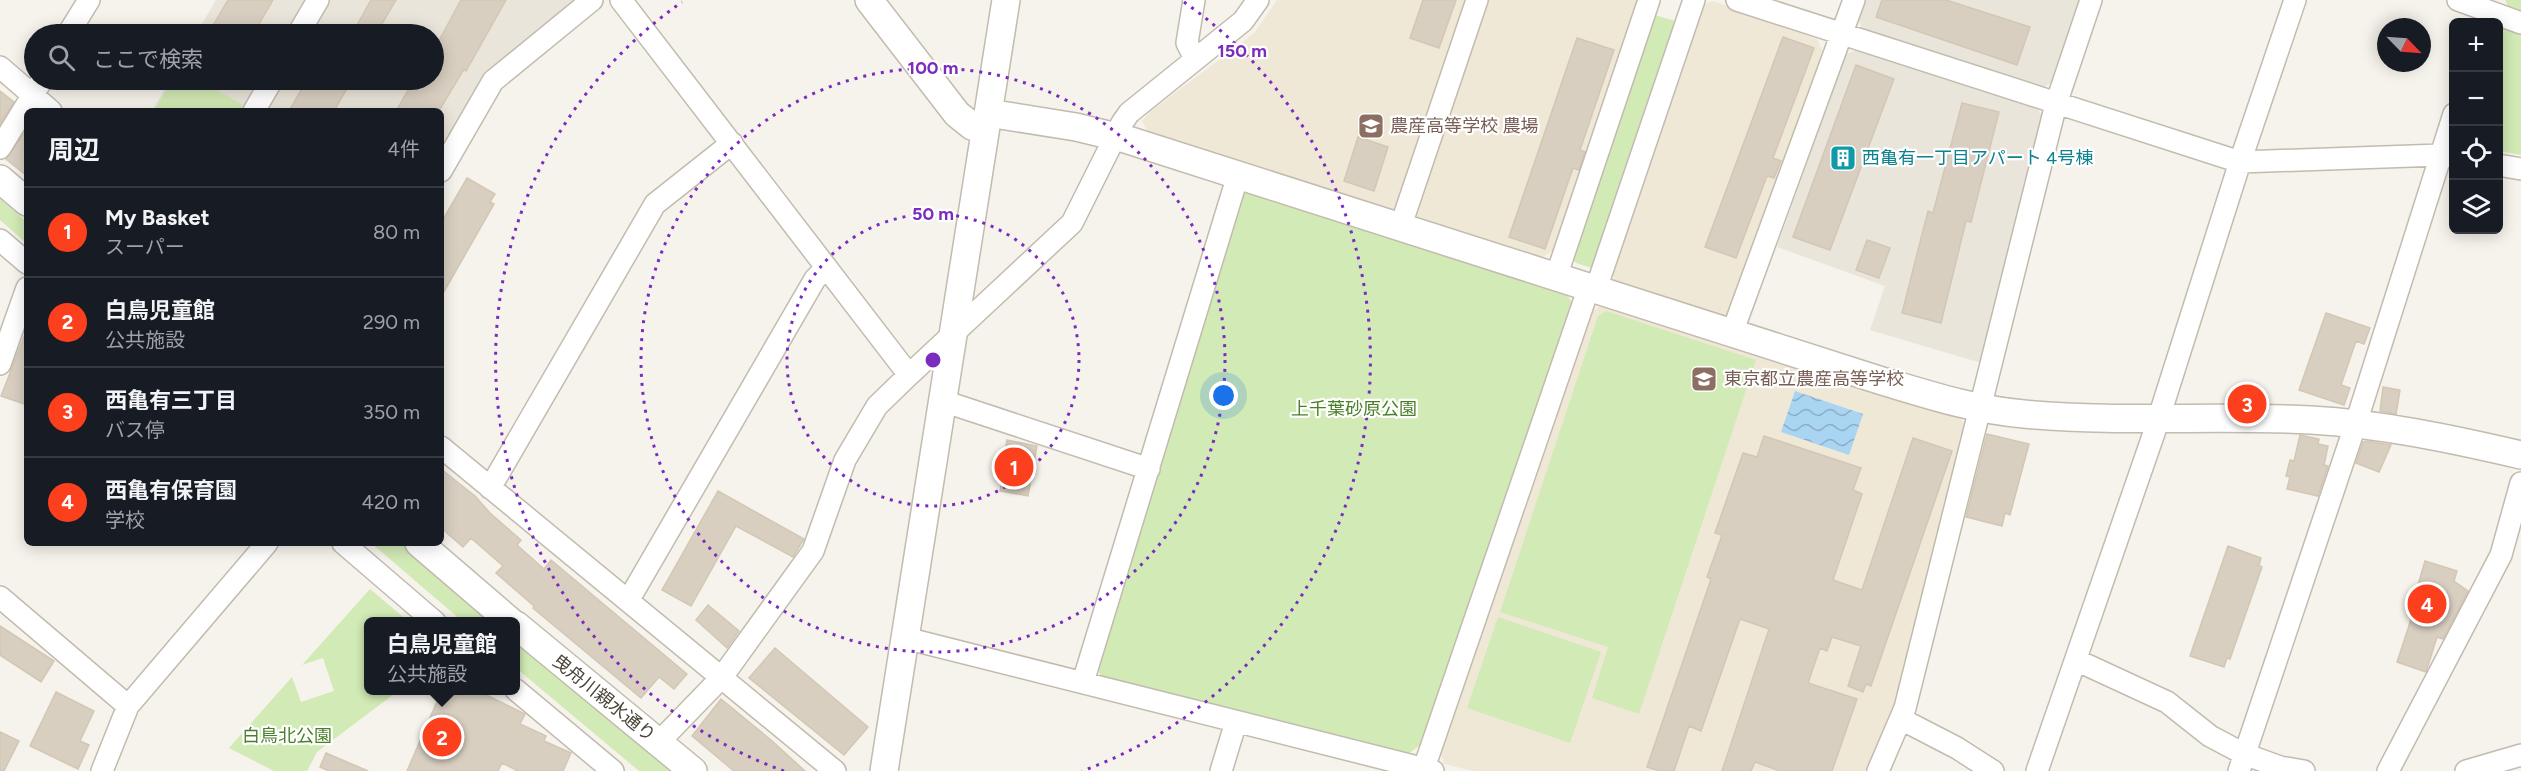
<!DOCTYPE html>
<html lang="ja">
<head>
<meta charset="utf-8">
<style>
	:root { --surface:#171b24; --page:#20242c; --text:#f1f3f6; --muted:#9ea1a6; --line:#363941; --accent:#fc3f1d }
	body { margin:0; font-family:Figtree,"Noto Sans JP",sans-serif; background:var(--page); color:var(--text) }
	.controls { position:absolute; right:18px; top:18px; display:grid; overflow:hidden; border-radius:9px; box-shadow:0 3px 15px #0003 }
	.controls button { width:54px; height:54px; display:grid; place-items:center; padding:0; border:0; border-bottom:2px solid var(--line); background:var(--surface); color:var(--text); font:30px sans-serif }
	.compass { position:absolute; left:2377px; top:18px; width:54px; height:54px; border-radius:50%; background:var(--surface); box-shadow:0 3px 15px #0003; rotate:115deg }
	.you { position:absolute; left:1224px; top:396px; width:21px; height:21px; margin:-15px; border:4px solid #fff; border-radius:50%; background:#1a73e8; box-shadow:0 0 0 9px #1a73e833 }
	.badge { display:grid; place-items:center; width:39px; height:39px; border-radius:50%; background:var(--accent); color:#fff; font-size:20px; font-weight:700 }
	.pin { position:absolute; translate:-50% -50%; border:3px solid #fff; box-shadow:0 2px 6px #0006 }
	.popup { position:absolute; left:364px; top:617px; width:156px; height:78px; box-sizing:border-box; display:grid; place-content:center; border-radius:9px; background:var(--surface); filter:drop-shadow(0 2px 4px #0005); font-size:20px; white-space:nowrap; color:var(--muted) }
	.popup b { font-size:22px; color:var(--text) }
	.popup::after { content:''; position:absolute; left:50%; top:100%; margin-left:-12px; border:12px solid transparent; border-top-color:var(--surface) }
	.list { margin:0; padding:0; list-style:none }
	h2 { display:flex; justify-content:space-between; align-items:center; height:78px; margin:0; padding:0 24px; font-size:26px }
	h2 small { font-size:20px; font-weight:400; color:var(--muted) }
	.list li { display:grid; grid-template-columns:39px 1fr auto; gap:18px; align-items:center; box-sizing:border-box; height:90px; padding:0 24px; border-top:2px solid var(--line) }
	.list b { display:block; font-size:22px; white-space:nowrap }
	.list p { margin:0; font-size:20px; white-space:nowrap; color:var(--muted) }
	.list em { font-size:20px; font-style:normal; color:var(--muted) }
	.icon { flex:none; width:33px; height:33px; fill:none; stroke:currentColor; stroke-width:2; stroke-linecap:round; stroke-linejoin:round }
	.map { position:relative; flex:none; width:2521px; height:771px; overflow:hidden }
	.search { position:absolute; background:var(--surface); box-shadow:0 3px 15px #0003; left:24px; top:24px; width:420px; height:66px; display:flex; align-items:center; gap:15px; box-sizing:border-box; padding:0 21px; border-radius:33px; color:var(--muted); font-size:22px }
	.panel { position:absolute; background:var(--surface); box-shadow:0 3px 15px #0003; left:24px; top:108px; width:420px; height:438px; border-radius:9px }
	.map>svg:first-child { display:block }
</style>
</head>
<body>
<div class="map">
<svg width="2521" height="771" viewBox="0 0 2521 771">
	<defs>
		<pattern id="water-waves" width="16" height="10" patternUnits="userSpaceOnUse" patternTransform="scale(1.5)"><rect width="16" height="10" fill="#a9d4f2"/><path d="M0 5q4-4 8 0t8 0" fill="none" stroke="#8caec5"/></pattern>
	</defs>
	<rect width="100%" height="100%" fill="#f6f3ec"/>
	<path fill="#eae5da" d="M216 0H579L490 73 441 159V111H152L170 80H434V34H196Z
		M1865 0H2082L2053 82 2042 88 2037 108 2043 117 1981 363 1870 330 1885 286 1777 247 1846 54 1857 50 1864 32 1858 19Z"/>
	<path fill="#efe8d6" d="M1277 0H1639L1555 250 1537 260 1148 132 1142 121 1150 112 1254 33Z
		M1713 1 1817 39 1823 52 1719 341 1960 417 1965 425 1891 717 1867 771H1473L1444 764 1441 754 1592 311 1604 304 1614 280 1612 271 1701 6Z"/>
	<path fill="#d2eab5" d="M2505 0H2521V15L2510 11Z
		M1651 14 1679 22 1592 268 1576 263 1571 257Z
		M2505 26 2521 32V155L2499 151 2498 29Z
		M172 80H199L243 105 239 111H154Z
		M1251 191 1566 293 1572 303 1420 745 1408 754 1101 677 1097 667 1237 198Z
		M0 199 27 222V244L0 220Z
		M1606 311 1756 360 1639 714 1592 698 1608 647 1500 612 1598 316Z
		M371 543H403L495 621H462Z
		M370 589 408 621 368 622V690L398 691 317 752 307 771H274L229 748 292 677 301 702 334 691 323 658 302 665Z
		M1498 617 1601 652 1570 743 1467 708Z
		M516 639 674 771H639L516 668Z"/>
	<path fill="url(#water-waves)" d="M1795 391 1863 414 1849 455 1781 432Z"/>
	<path fill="#d8cfc1" stroke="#d3c7b4" stroke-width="1.5" d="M228 0H273L253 34H208Z
		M371 0H396L376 34H352Z
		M461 0H506L466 71 464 69 439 111H396L414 80H434V50Z
		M1423 0H1456L1439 48 1410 38Z
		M1882 0H1946L2030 27 2017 65 1876 17Z
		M1783 37 1814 48 1773 158 1781 161 1774 178 1767 176 1736 258 1705 247Z
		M1577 38 1614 50 1580 150 1585 152 1579 170 1573 168 1545 249 1509 237Z
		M1856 65 1894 79 1830 250 1793 237Z
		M307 80H352L334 111H289Z
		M0 91 14 102 0 124Z
		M1962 103 1999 112 1971 222 1966 221 1941 323 1902 313 1928 211 1933 213Z
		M27 129V176L6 159Z
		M1358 137 1388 147 1374 191 1344 181Z
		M467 178 495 194 490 202 494 204 441 297V223Z
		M1867 240 1890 248 1879 278 1856 270Z
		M2326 313 2370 328 2364 344 2356 341 2341 385 2350 388 2344 405 2299 390Z
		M27 329V405L1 396Z
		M2383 387 2400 390 2396 414 2380 411Z
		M1987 434 2029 444 2010 515 2005 513 2002 526 1966 517Z
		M2300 435 2319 439 2318 444 2328 446 2324 465 2328 466 2318 496 2287 489 2290 477 2286 476 2290 460 2294 461Z
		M1764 436 1861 468 1853 490 1862 494 1833 580 1862 590 1913 438 1952 451 1871 686 1866 684 1863 692 1848 686 1861 646 1832 637 1827 651 1820 648 1808 683 1857 699 1832 771H1780L1755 762 1751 771H1722L1769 629 1740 619 1701 731 1689 726 1674 771H1660L1647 767 1711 579 1707 577 1722 535 1715 533 1743 453 1757 457Z
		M1007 440 1037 446 1028 496 1000 491 1002 482 1000 481Z
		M2366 441 2391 445 2379 472 2356 463 2363 442Z
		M441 469 475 496 490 513 521 540 517 545 544 569 551 560 687 674 674 689 659 677 641 698 533 608 534 606 496 573 503 566 471 538 463 547 448 534 441 527Z
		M718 491 804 539 793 557 736 526 691 606 662 590Z
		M2228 546 2261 558 2259 565 2262 567 2230 659 2227 658 2224 667 2190 656Z
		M2425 561 2457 571 2454 581 2468 591 2443 639 2437 637 2426 672 2397 662 2422 586 2418 585Z
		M708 605 739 631 727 648 696 620Z
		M0 626 54 661 41 682 0 655Z
		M775 648 868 727 844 755 749 678Z
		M442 690H476L525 714 520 724 546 736 544 741 571 753 563 771H518L502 763 498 771H407Z
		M56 692 94 711 80 741 89 745 78 769 30 746Z
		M721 699 771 740 805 771H734L692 736Z
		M0 732 19 741 4 771H0Z
		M326 753 368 771H329L320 767Z"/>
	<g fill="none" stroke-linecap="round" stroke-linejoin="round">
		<defs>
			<path id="minor" d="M621 0 909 375 1072 223 1122 123 1129 113 1243 21 1258 0
				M1194 0 1187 43 1195 59
				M1737 0 2240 162 2440 155 2454 157
				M2458 0 2521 23
				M68 34 89 0
				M298 34 318 0
				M0 67 51 111
				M254 111 272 80
				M0 148 42 80
				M2498 165 2521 169
				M441 171 493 81 592 0
				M1400 228 1477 0
				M0 240 27 263
				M1556 277 1649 0
				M1596 289 1694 0
				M1732 333 1854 0
				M0 364 27 288
				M943 401 1149 469
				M441 447 835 771
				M490 488 655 204 732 143
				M343 543 435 622
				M0 597 128 706
				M628 601 815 279 826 268
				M905 638 1433 771
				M2076 660 2167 702 2210 736 2244 754 2280 767 2304 771
				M1083 682 1238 175
				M516 690 613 771
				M1901 719 1957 748 1993 771
				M658 743 722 677 813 551 845 460 877 406 909 375
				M102 771 128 706 267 543
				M1221 771 1236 722
				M1423 771 1589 287
				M1878 771 1905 708 2056 104 2091 0
				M2037 771 2154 433 2240 162 2295 0
				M2239 771 2356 423 2454 114
				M2388 771 2501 555 2521 483
				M2466 771 2521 755"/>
			<path id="tertiary" d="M869 0 957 114 972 126 985 130
				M988 113 1076 127 1125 139 1879 380C1926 394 1974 410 2024 414 2120 423 2215 415 2311 420 2382 424 2452 439 2521 455
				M0 179 27 202
				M419 543 511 622
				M516 625 693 771
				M884 771 1006 0"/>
		</defs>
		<use href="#minor" stroke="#c2bbae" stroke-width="24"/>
		<use href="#tertiary" stroke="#c2bbae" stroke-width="30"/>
		<use href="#minor" stroke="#fff" stroke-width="21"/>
		<use href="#tertiary" stroke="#fff" stroke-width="27"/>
	</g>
	<g fill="none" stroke="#7b2cbf" stroke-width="3" stroke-dasharray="3 6">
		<circle cx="933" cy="360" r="146"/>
		<circle cx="933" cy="360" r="292"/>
		<path d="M784 771A437 437 0 0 1 682 2M1184 2A437 437 0 0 1 1082 771"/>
	</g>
	<defs>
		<symbol id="school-square" viewBox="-11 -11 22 22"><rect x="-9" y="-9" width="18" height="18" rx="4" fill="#8d6e63" stroke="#fff"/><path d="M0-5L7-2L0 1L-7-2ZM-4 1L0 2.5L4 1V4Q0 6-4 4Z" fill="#fff"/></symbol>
		<symbol id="building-square" viewBox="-11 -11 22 22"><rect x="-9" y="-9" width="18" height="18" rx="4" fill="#0f9aa8" stroke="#fff"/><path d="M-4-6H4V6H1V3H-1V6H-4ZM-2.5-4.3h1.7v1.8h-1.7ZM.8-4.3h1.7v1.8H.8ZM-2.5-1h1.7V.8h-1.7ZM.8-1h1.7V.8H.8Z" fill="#fff"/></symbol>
	</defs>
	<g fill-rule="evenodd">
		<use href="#school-square" x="1356" y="111" width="30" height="30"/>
		<use href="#building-square" x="1828" y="143" width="30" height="30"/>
		<use href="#school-square" x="1689" y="364" width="30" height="30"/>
	</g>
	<g text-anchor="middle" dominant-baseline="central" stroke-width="4.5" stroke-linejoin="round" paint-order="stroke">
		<g font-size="18" fill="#785e54" stroke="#fff" text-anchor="start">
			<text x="1390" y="126">農産高等学校 農場</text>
			<text x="1724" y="379">東京都立農産高等学校</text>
		</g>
		<g font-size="18" fill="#0d838f" stroke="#fff" text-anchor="start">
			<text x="1862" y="158">西亀有一丁目アパート 4号棟</text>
		</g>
		<g font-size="18" fill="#4a7f2a" stroke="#fff">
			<text x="1354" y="409">上千葉砂原公園</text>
			<text x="287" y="736">白鳥北公園</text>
		</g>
		<g font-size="18" fill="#4b4439" stroke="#fff">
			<text transform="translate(604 698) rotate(39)">曳舟川親水通り</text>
		</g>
	</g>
	<circle cx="933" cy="360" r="9" fill="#7b2cbf" stroke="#fff" stroke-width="3"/>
	<g font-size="18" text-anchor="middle" font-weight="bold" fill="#7b2cbf" stroke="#fff" stroke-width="4.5" stroke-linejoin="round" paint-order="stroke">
		<text x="1242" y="57">150 m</text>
		<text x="933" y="74">100 m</text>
		<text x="933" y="220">50 m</text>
	</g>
</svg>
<div class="controls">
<button>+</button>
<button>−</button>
<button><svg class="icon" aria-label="locate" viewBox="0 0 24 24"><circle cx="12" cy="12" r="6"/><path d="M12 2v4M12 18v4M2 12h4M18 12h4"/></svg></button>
<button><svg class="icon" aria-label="layers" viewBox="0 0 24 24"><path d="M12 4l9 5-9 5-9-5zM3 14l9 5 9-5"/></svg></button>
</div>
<svg class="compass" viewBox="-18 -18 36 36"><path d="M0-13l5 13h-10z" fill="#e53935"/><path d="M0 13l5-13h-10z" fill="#9ea1a6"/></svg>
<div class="you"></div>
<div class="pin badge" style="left:1014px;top:467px">1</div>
<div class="pin badge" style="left:442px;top:737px">2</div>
<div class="popup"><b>白鳥児童館</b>公共施設</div>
<div class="pin badge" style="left:2247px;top:404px">3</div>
<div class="pin badge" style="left:2427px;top:604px">4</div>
<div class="search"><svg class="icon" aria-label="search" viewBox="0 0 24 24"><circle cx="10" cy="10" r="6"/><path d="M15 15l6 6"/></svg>ここで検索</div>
<section class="panel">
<h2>周辺<small>4件</small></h2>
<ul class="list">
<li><span class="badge">1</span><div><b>My Basket</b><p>スーパー</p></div><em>80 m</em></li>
<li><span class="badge">2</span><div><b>白鳥児童館</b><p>公共施設</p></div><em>290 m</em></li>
<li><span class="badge">3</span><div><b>西亀有三丁目</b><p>バス停</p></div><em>350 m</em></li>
<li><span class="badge">4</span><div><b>西亀有保育園</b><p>学校</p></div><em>420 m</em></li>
</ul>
</section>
</div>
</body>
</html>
